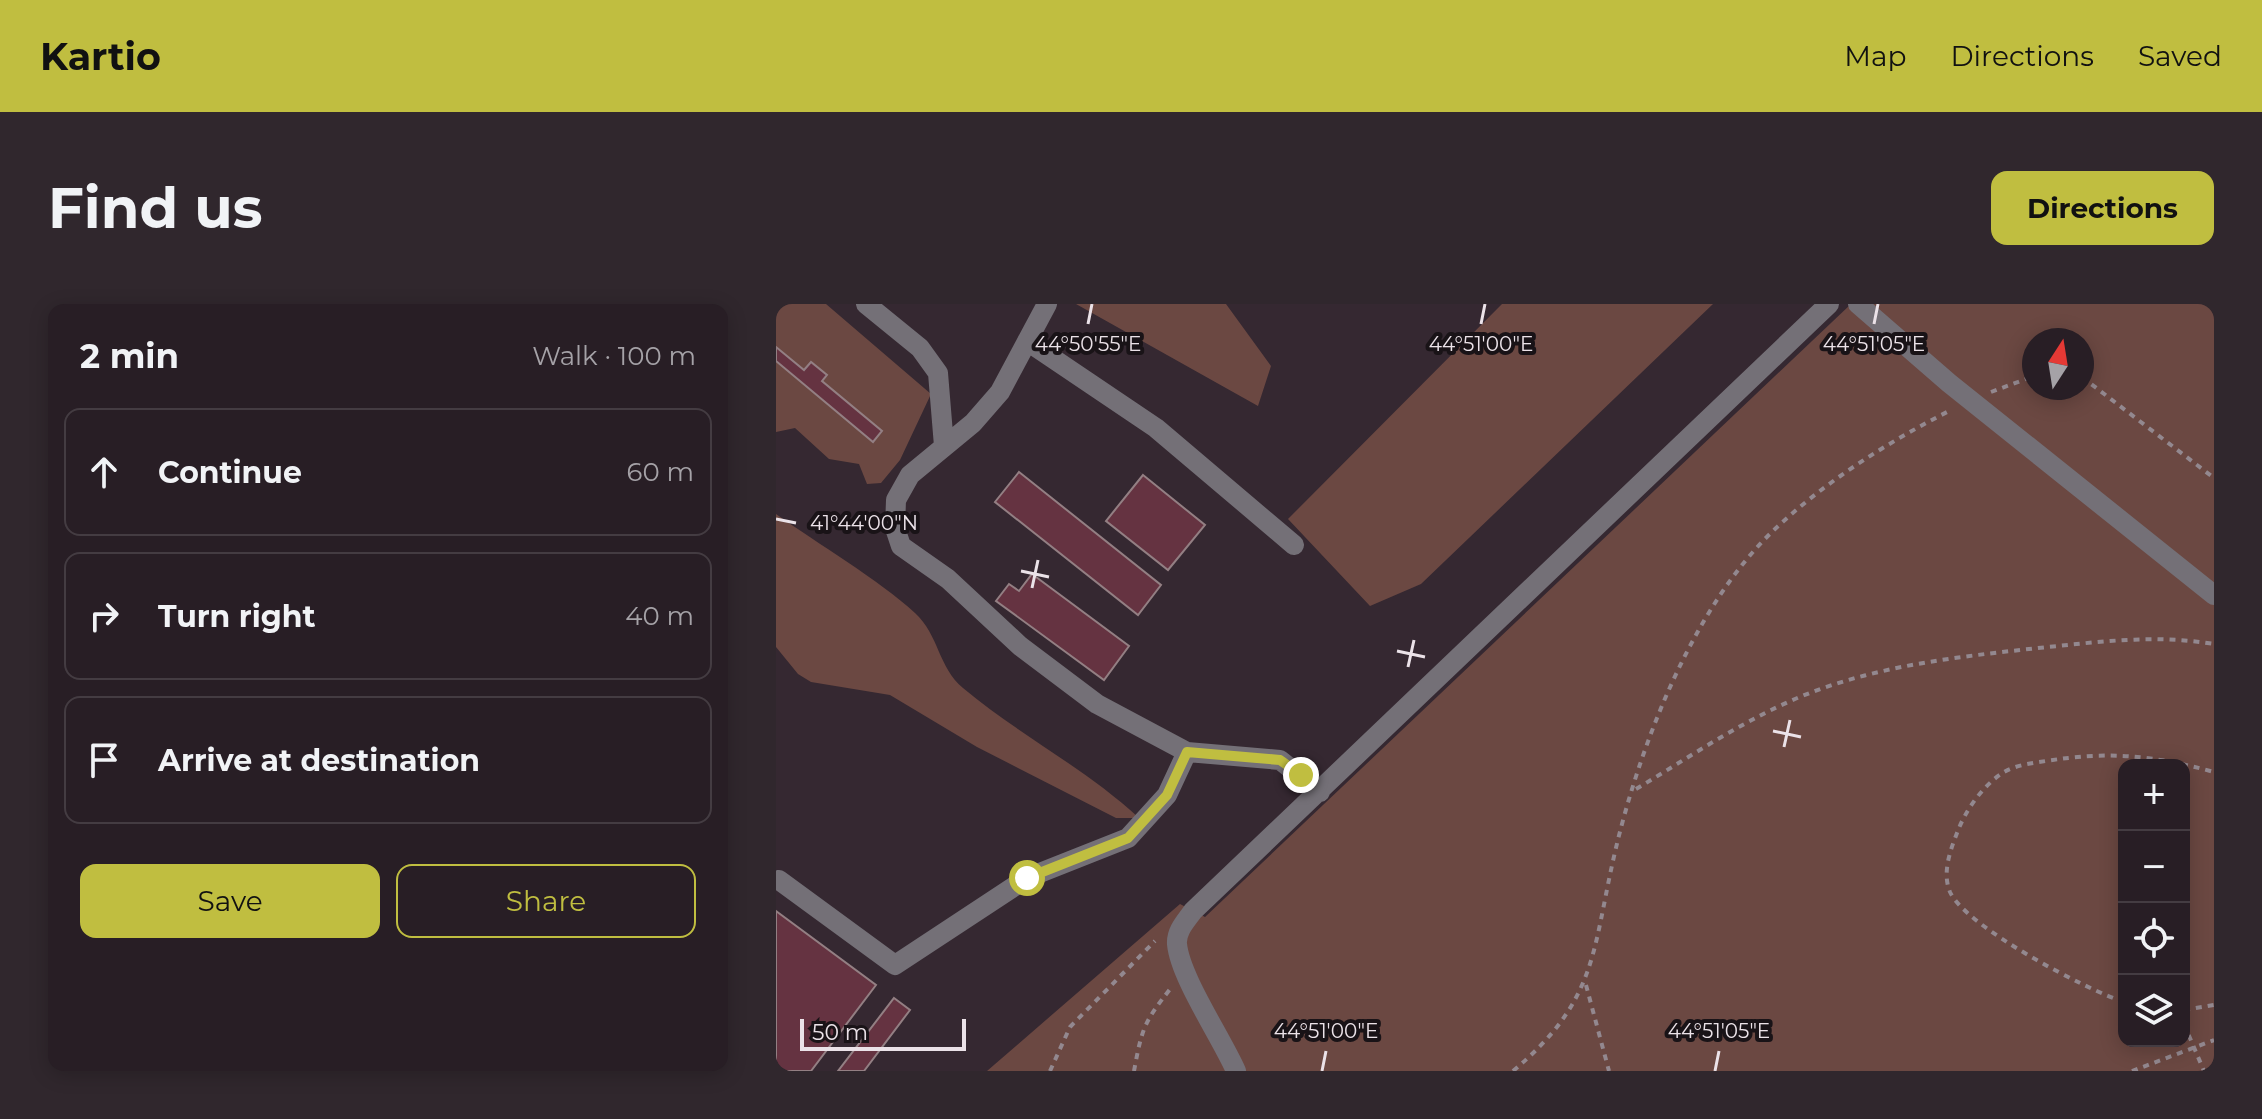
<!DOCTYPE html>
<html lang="en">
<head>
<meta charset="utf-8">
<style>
	:root { --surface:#281e25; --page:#30272d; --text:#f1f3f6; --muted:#a5a2a7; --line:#443c42; --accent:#c0be40 }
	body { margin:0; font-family:Montserrat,sans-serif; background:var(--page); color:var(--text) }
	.controls { position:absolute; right:24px; bottom:24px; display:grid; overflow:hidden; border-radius:16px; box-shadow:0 4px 20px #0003 }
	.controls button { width:72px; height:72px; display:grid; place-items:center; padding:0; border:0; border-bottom:2px solid var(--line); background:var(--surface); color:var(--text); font:40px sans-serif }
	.compass { position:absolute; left:1246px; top:24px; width:72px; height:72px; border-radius:50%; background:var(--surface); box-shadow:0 4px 20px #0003; rotate:12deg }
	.scale { position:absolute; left:24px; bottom:20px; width:166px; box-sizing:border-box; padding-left:8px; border:4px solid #ebe2e8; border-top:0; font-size:22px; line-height:28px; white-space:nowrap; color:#ebe2e8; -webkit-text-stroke:6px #191317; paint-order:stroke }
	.stop { position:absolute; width:24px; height:24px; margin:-18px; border:6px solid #c0be40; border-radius:50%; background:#fff }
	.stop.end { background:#c0be40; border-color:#fff; box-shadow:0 2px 8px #0008 }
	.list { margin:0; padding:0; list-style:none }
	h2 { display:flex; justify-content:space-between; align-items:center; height:104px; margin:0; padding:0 32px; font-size:34px }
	h2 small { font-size:26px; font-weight:400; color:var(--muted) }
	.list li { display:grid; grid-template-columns:52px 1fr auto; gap:24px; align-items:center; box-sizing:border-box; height:128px; margin:0 16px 16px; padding:0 16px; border:2px solid var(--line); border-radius:16px }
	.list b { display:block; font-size:30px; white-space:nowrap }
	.list em { font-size:26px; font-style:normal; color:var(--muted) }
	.actions { display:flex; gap:16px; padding:24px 32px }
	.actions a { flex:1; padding:18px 0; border:2px solid var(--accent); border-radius:16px; text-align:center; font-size:28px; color:var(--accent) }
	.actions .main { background:var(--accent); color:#111 }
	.icon { flex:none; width:44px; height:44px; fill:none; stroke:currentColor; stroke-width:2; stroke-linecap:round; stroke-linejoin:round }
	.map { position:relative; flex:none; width:1438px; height:767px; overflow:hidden; border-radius:16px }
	header { display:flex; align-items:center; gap:48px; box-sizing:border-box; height:112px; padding:0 40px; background:var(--accent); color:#111 }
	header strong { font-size:38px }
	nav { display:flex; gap:44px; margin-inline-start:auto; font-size:28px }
	.intro { display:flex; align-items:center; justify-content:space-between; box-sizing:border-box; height:192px; padding:0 48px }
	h1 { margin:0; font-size:56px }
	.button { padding:20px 36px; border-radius:16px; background:var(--accent); color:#111; font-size:28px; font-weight:700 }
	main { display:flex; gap:48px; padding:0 48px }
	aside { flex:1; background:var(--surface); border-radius:16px; box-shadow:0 4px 20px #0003 }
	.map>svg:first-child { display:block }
</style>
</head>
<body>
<header>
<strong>Kartio</strong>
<nav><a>Map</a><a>Directions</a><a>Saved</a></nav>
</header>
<div class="intro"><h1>Find us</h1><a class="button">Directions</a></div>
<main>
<aside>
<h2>2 min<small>Walk · 100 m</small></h2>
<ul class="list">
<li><svg class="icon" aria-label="ahead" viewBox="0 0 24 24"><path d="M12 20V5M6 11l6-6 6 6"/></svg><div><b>Continue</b></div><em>60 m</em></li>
<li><svg class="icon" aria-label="right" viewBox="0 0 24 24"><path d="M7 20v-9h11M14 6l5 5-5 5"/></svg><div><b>Turn right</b></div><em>40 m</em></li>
<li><svg class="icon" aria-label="arrive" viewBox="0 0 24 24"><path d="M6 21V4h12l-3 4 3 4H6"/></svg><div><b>Arrive at destination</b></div></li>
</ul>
<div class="actions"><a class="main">Save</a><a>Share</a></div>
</aside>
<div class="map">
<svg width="1438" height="767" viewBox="0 0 1438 767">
	<rect width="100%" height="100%" fill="#352831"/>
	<path fill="#6b4842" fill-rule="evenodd" d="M0 0H50L155 90 124 156 105 179 91 180 83 160 53 155 19 124 0 128Z
		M300 0H450L495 62 482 102Z
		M726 0H937L645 280 594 302 512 215Z
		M1075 0H1438V767H211L404 600 429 613ZM1258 36H1306V84H1258ZM1348 461H1408V737H1348Z
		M0 210C42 240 102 275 139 309 163 331 162 363 187 384 243 431 309 464 363 514H340L201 443 114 391 35 378 22 370 0 343Z"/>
	<path fill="#653341" stroke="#937f83" stroke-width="2" d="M0 43 28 66 35 58 51 71 46 77 106 127 97 138 0 57Z
		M243 168 385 281 362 311 219 198Z
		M367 171 429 221 392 266 330 217Z
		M256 270 353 342 328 376 220 297 233 280 243 287Z
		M0 607 100 681 35 767H0Z
		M118 694 134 706 88 767H62Z"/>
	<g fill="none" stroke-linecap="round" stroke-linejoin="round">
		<path stroke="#93888f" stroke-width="4" stroke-dasharray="6 6" stroke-linecap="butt" d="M1306 73 1438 174
			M1215 88 1258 72
			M860 485C912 454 963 419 1019 395 1096 362 1180 353 1262 344 1322 338 1378 330 1438 340
			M1345 559 1348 550
			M810 681 833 767
			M1348 698C1311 686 1190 623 1174 588 1166 569 1174 547 1181 529 1189 507 1207 481 1228 468 1240 461 1257 459 1270 457 1333 447 1376 451 1438 468
			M1408 706 1438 701
			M1408 720 1428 767
			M274 767 294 723 379 637
			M358 767C366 724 368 718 395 684
			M737 767C822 696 816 647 839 548 864 441 917 302 999 225 1050 177 1112 138 1175 106
			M1356 767 1438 736"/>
		<path stroke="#747077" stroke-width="20" d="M90 0 144 44 162 69 168 142
			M271 0 224 88 197 119 134 171 120 196 119 224 125 242 172 275 244 342 321 400 411 448 504 456 544 488
			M1082 0 1173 79 1438 291
			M251 37 380 124 518 241
			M3 576 119 661 251 574 352 534 391 491 411 448
			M460 767C445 733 404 673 401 640 400 627 410 617 417 607L1053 0"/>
	</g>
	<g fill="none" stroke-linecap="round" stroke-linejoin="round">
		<path stroke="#c0be40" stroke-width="10" d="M251 574 352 534 391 491 411 448 504 456 525 471"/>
	</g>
	<path fill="none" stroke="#ebe2e8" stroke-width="3" d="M312 20 316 0M705 20 709 0M1098 20 1102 0M0 215 20 219M245 267 273 273M256 284 262 256M621 347 649 353M632 363 638 336M997 427 1025 433M1008 443 1014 416M546 767 550 747M939 767 943 747"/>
	<g font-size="20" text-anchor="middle" fill="#ebe2e8" stroke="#191317" stroke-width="8" stroke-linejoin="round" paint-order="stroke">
		<text x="312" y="47">44°50'55"E</text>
		<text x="705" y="47">44°51'00"E</text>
		<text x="1098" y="47">44°51'05"E</text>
		<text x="88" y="226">41°44'00"N</text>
		<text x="550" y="734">44°51'00"E</text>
		<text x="943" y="734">44°51'05"E</text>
	</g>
</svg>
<div class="controls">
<button>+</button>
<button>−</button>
<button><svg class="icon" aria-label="locate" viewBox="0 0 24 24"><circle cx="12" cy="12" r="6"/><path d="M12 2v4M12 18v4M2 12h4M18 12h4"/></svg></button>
<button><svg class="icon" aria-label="layers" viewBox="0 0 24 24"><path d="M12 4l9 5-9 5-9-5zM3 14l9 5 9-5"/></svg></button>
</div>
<svg class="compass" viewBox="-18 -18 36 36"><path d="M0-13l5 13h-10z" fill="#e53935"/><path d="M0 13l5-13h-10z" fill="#a5a2a7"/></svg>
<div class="scale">50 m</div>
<div class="stop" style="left:251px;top:574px"></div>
<div class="stop end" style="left:525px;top:471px"></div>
</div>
</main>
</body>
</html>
